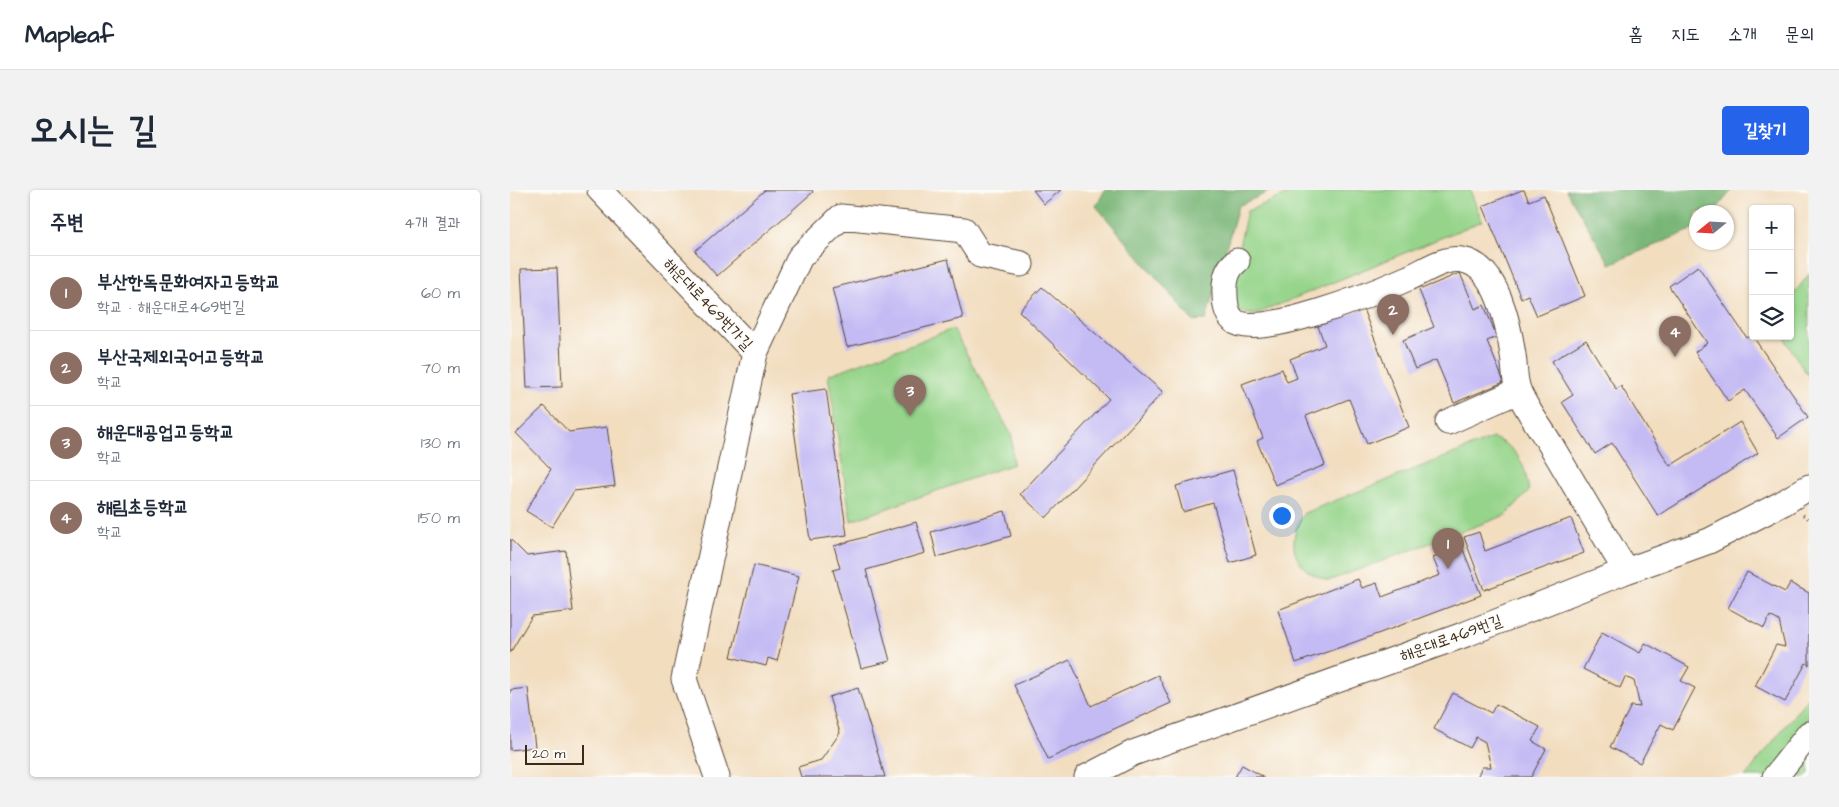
<!DOCTYPE html>
<html lang="ko">
<head>
<meta charset="utf-8">
<style>
	:root { --surface:#fff; --page:#f2f2f3; --text:#1f2937; --muted:#747a83; --line:#e0e1e3; --accent:#2563eb }
	body { margin:0; font-family:"Architects Daughter","Poor Story",sans-serif; background:var(--page); color:var(--text) }
	.controls { position:absolute; right:15px; top:15px; display:grid; overflow:hidden; border-radius:5px; box-shadow:0 1px 4px #0004 }
	.controls button { width:45px; height:45px; display:grid; place-items:center; padding:0; border:0; border-bottom:1px solid var(--line); background:var(--surface); color:var(--text); font:25px sans-serif }
	.compass { position:absolute; left:1179px; top:15px; width:45px; height:45px; border-radius:50%; background:var(--surface); box-shadow:0 1px 4px #0004; rotate:252deg }
	.scale { position:absolute; left:15px; bottom:12px; width:59px; box-sizing:border-box; padding-left:5px; border:2px solid #3b2a1e; border-top:0; font-size:14px; line-height:18px; white-space:nowrap; color:#3b2a1e; -webkit-text-stroke:4px #fdfcf7; paint-order:stroke }
	.you { position:absolute; left:771px; top:325px; width:18px; height:18px; margin:-12px; border:4px solid #fff; border-radius:50%; background:#1a73e8; box-shadow:0 0 0 8px #1a73e833 }
	.badge { display:grid; place-items:center; width:32px; height:32px; border-radius:50%; background:var(--accent); color:#fff; font-size:16px; font-weight:700 }
	.pin { position:absolute; translate:-50% -41px; filter:drop-shadow(0 1px 2px #0008) }
	.pin::after { content:''; position:absolute; top:26px; width:18px; height:15px; background:inherit; clip-path:polygon(0 0,100% 0,50% 100%) }
	.list { margin:0; padding:0; list-style:none }
	h2 { display:flex; justify-content:space-between; align-items:center; height:65px; margin:0; padding:0 20px; font-size:21px }
	h2 small { font-size:16px; font-weight:400; color:var(--muted) }
	.list li { display:grid; grid-template-columns:32px 1fr auto; gap:15px; align-items:center; box-sizing:border-box; height:75px; padding:0 20px; border-top:1px solid var(--line) }
	.list b { display:block; font-size:19px; white-space:nowrap }
	.list p { margin:0; font-size:16px; white-space:nowrap; color:var(--muted) }
	.list em { font-size:16px; font-style:normal; color:var(--muted) }
	.icon { flex:none; width:28px; height:28px; fill:none; stroke:currentColor; stroke-width:2; stroke-linecap:round; stroke-linejoin:round }
	.map { position:relative; flex:none; width:1299px; height:587px; overflow:hidden; border-radius:5px }
	header { display:flex; align-items:center; gap:30px; box-sizing:border-box; height:70px; padding:0 25px; background:var(--surface); border-bottom:1px solid var(--line) }
	header strong { font-size:24px }
	nav { display:flex; gap:28px; margin-inline-start:auto; font-size:18px }
	.intro { display:flex; align-items:center; justify-content:space-between; box-sizing:border-box; height:120px; padding:0 30px }
	h1 { margin:0; font-size:35px }
	.button { padding:12px 22px; border-radius:5px; background:var(--accent); color:#fff; font-size:18px; font-weight:700 }
	main { display:flex; gap:30px; padding:0 30px }
	aside { flex:1; background:var(--surface); border-radius:5px; box-shadow:0 1px 4px #0004 }
	.map>svg:first-child { display:block }
</style>
</head>
<body>
<header>
<strong>Mapleaf</strong>
<nav><a>홈</a><a>지도</a><a>소개</a><a>문의</a></nav>
</header>
<div class="intro"><h1>오시는 길</h1><a class="button">길찾기</a></div>
<main>
<aside>
<h2>주변<small>4개 결과</small></h2>
<ul class="list">
<li><span class="badge" style="background:#8d6e63">1</span><div><b>부산한독문화여자고등학교</b><p>학교 · 해운대로469번길</p></div><em>60 m</em></li>
<li><span class="badge" style="background:#8d6e63">2</span><div><b>부산국제외국어고등학교</b><p>학교</p></div><em>70 m</em></li>
<li><span class="badge" style="background:#8d6e63">3</span><div><b>해운대공업고등학교</b><p>학교</p></div><em>130 m</em></li>
<li><span class="badge" style="background:#8d6e63">4</span><div><b>해림초등학교</b><p>학교</p></div><em>150 m</em></li>
</ul>
</aside>
<div class="map">
<svg width="1299" height="587" viewBox="0 0 1299 587">
	<rect width="100%" height="100%" fill="#fdfcf7"/>
	<filter id="ink" filterUnits="userSpaceOnUse"><feTurbulence type="fractalNoise" baseFrequency=".02" numOctaves="2"/><feDisplacementMap in="SourceGraphic" scale="10" xChannelSelector="R" yChannelSelector="G"/><feConvolveMatrix kernelMatrix="1 2 1 2 8 2 1 2 1" color-interpolation-filters="sRGB"/></filter>
	<filter id="wash" filterUnits="userSpaceOnUse"><feTurbulence type="fractalNoise" baseFrequency=".0096" numOctaves="4" result="noise"/><feDisplacementMap in="SourceGraphic" scale="20" xChannelSelector="R" yChannelSelector="G"/><feGaussianBlur stdDeviation="1.12" result="paint"/><feColorMatrix in="noise" values="0 0 0 0 0 0 0 0 0 0 0 0 0 0 0 0 0 1.4 0 .05"/><feComposite in="paint" operator="in"/></filter>
	<g filter="url(#wash)">
		<rect width="100%" height="100%" fill="#f2ddbf"/>
		<path fill="#95d48a" stroke="#687f54" d="M788 0H960L972 31 744 125 724 120 720 97 737 21Z
			M1299 84V187L1277 153 1275 146H1280V109Z
			M443 139 502 246 503 274 341 331 318 185Z
			M983 248C1009 258 1015 275 1019 301L996 325 818 391C811 388 803 385 797 380 778 365 782 341 794 323Z
			M1299 506V583L1296 587H1235Z"/>
		<path fill="#78b676" stroke="#5a704a" d="M595 0H763L728 16 696 130 683 131 586 16Z
			M1056 0H1222L1204 22H1186V38L1100 74Z"/>
		<g id="blocks">
			<path fill="#c4bbf4" d="M255 0H302L303 2 207 86 185 61Z
				M523 0H551L534 14Z
				M1012 0H1014L1019 11 1034 5 1075 106 1027 126 1018 105 1011 108 973 16Z
				M438 69 453 128 337 157 322 98Z
				M1188 76 1237 148 1242 145 1298 227 1268 248 1235 200 1218 211 1185 162 1197 153 1159 96Z
				M47 78 52 197 17 198 11 79Z
				M950 83 965 119 974 115 987 147 977 151 994 192 944 213 926 170 905 179 893 150 924 137 909 100Z
				M532 97 653 202 536 328 510 304 599 209 509 121Z
				M853 119 899 237 857 254 839 209 796 226 815 275 765 295 747 251 753 248 732 194 772 179 777 192 787 188 780 169 815 155 808 136Z
				M1076 150 1106 199 1111 196 1160 276 1230 232 1248 263 1148 326 1102 253 1085 264 1052 212 1063 205 1042 171Z
				M316 199 337 345 300 350 279 204Z
				M34 216 59 242 97 237 105 296 64 301 42 337 16 321 41 279 6 243Z
				M723 280 746 365 720 373 703 313 673 322 666 296Z
				M495 321 501 346 427 367 421 342Z
				M1061 328 1074 363 974 400 954 347 969 342 975 361Z
				M406 332 415 363 356 380 380 471 351 478 323 380 330 378 324 356Z
				M0 349 17 366 56 361 63 421 22 426 0 463Z
				M952 357 971 405 870 443 786 473 768 420 848 389 852 398 867 393 872 407 930 385 923 368Z
				M244 375 289 386 267 471 258 468 256 476 221 467Z
				M1237 382 1275 402 1280 393 1299 403V475L1296 473 1275 512 1245 496 1266 455 1275 457 1269 431 1260 426 1254 438 1218 418Z
				M1092 442 1130 463 1135 453 1179 477 1171 491 1185 498 1163 540 1151 534 1130 573 1100 557 1121 516 1130 517 1124 491 1115 487 1110 498 1073 479Z
				M560 470 581 516 648 485 661 513 538 569 504 495Z
				M18 498 25 557 0 560V500Z
				M348 498 375 587H291L288 577 311 570 330 543 319 507Z
				M943 503 981 523 986 514 1030 537 1022 551 1036 559 1021 587H967L972 577H981L975 552 966 547 960 558 924 539Z
				M732 575 754 587H725Z"/>
		</g>
	</g>
	<g filter="url(#ink)">
		<use href="#blocks" fill-opacity="0" stroke="#564536" stroke-width="1"/>
		<g fill="none" stroke-linecap="round" stroke-linejoin="round">
			<defs>
				<path id="minor" d="M90 0 245 163 290 67 331 27 454 40 470 65 511 74
					M727 71C716 79 714 92 715 105 715 113 716 123 723 130 745 152 869 101 896 89 914 82 932 67 952 70 987 75 999 137 1003 165 1005 176 1004 191 1009 202 1017 221 1032 240 1042 257 1067 299 1091 340 1116 381
					M938 232 1008 201
					M207 587 174 489 245 163
					M577 587 623 563 956 444 1116 381 1199 351 1273 313 1299 297
					M1265 587 1299 544"/>
			</defs>
			<use href="#minor" stroke="#564536" stroke-width="27"/>
			<path stroke="#564536" stroke-width="3" stroke-dasharray="1 4" stroke-linecap="butt" d="M1293 325 1299 329"/>
			<use href="#minor" stroke="#fff" stroke-width="25"/>
		</g>
	</g>
	<g text-anchor="middle" dominant-baseline="central" stroke-width="4" stroke-linejoin="round" paint-order="stroke">
		<g font-size="16" fill="#3b2a1e" stroke="#fdfcf7">
			<text transform="translate(198 114) rotate(46)">해운대로469번가길</text>
			<text transform="translate(941 448) rotate(-20)">해운대로469번길</text>
		</g>
	</g>
</svg>
<div class="controls">
<button>+</button>
<button>−</button>
<button><svg class="icon" aria-label="layers" viewBox="0 0 24 24"><path d="M12 4l9 5-9 5-9-5zM3 14l9 5 9-5"/></svg></button>
</div>
<svg class="compass" viewBox="-18 -18 36 36"><path d="M0-13l5 13h-10z" fill="#e53935"/><path d="M0 13l5-13h-10z" fill="#747a83"/></svg>
<div class="scale">20 m</div>
<div class="you"></div>
<div class="pin badge" style="left:938px;top:379px;background:#8d6e63">1</div>
<div class="pin badge" style="left:883px;top:145px;background:#8d6e63">2</div>
<div class="pin badge" style="left:400px;top:226px;background:#8d6e63">3</div>
<div class="pin badge" style="left:1165px;top:167px;background:#8d6e63">4</div>
</div>
</main>
</body>
</html>
